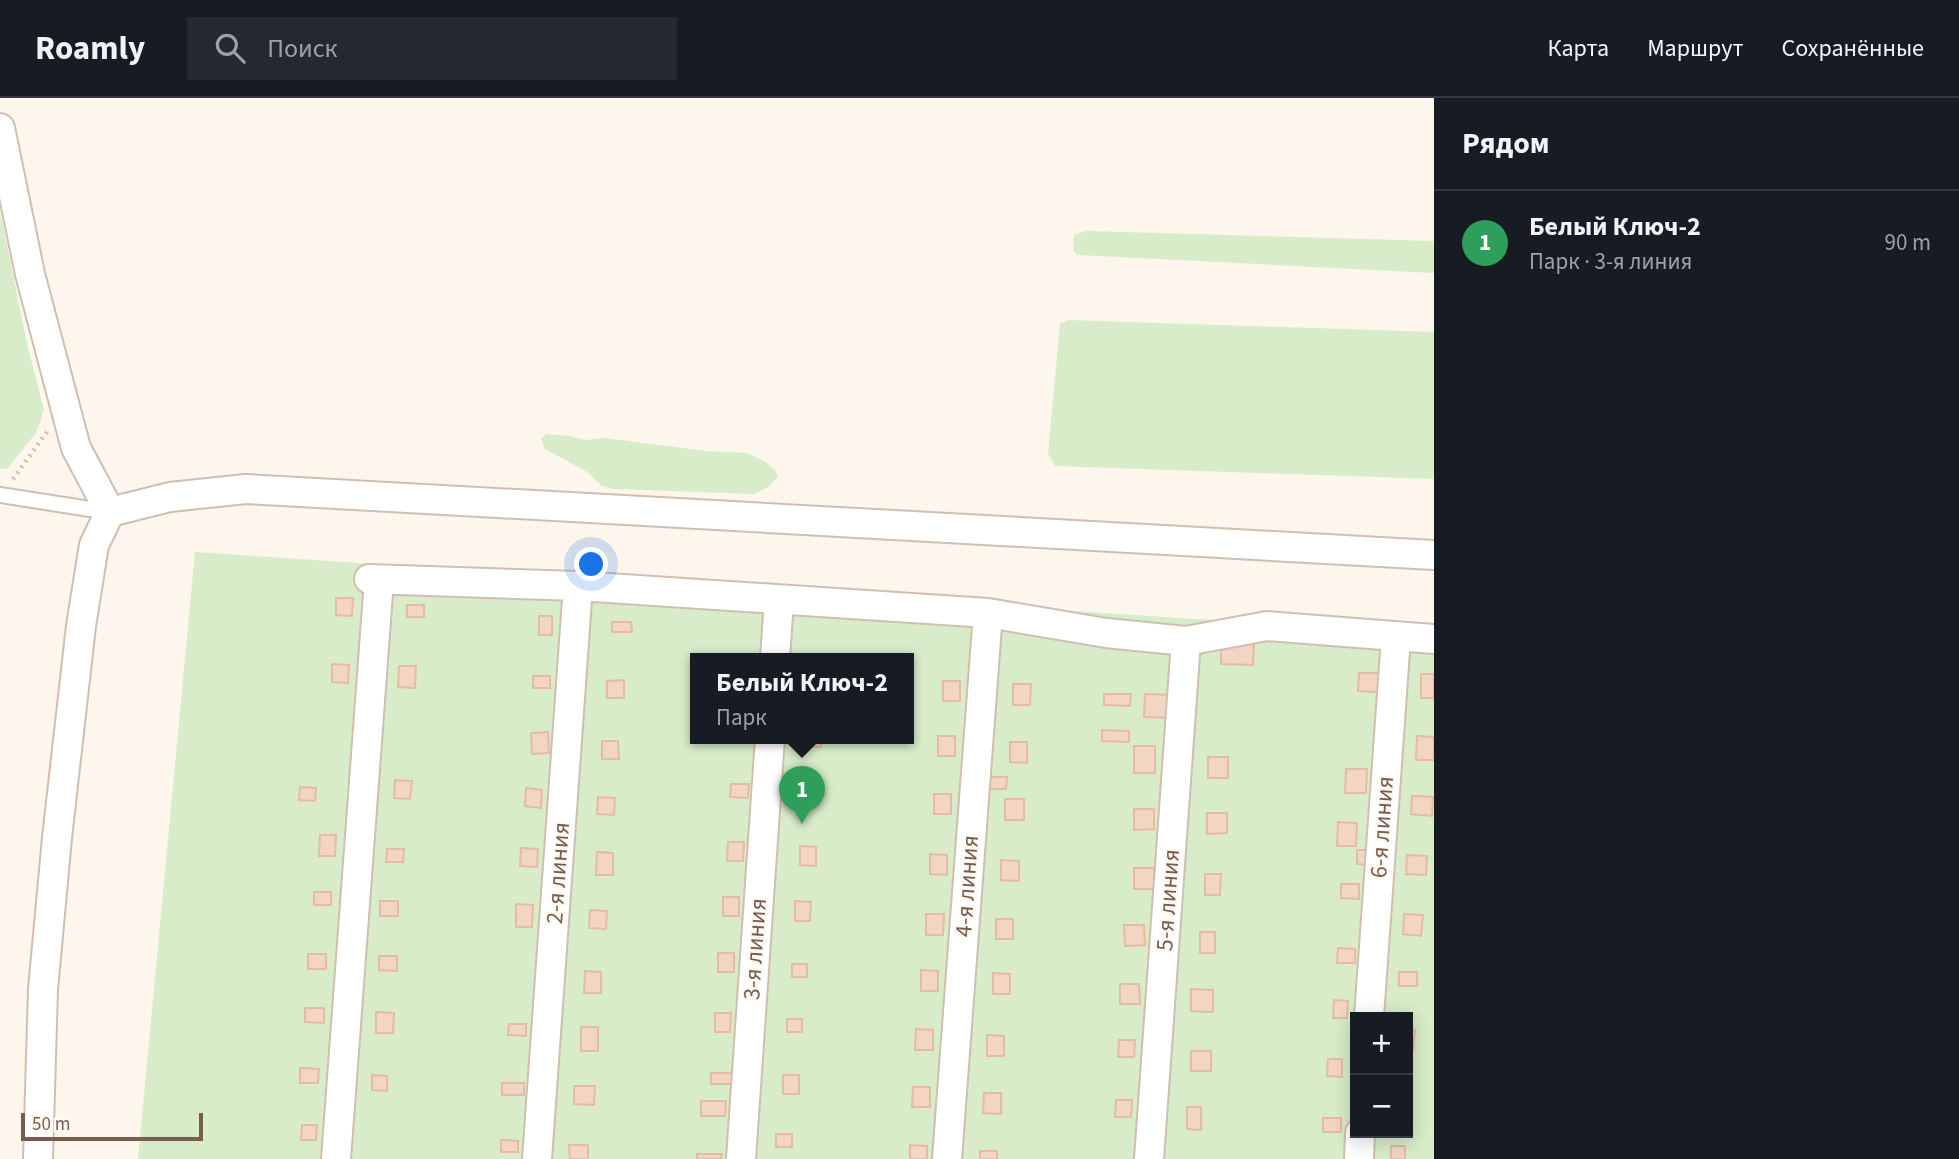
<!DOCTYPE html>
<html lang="ru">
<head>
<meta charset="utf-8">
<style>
	:root { --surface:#171b24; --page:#242831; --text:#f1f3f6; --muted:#9ea1a6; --line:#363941; --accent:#0b8043 }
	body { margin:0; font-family:"Source Sans 3",sans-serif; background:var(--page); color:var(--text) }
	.controls { position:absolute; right:21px; bottom:21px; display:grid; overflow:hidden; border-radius:0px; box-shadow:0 4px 18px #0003 }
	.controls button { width:63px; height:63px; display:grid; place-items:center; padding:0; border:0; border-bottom:2px solid var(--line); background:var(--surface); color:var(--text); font:35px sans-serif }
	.scale { position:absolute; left:21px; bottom:18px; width:182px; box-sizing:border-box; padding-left:7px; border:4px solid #7a5c4d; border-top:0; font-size:19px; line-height:24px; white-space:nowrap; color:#7a5c4d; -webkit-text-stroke:5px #fffaf3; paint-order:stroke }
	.you { position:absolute; left:592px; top:467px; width:24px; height:24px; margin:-18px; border:5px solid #fff; border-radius:50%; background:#1a73e8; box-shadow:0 0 0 10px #1a73e833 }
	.badge { display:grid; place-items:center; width:46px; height:46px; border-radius:50%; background:var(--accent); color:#fff; font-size:23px; font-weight:700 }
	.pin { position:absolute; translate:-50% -58px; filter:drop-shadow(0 2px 4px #0008) }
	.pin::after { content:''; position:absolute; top:37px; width:24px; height:21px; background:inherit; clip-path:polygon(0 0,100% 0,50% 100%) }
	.popup { position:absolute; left:690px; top:555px; width:224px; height:91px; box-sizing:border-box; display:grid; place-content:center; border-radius:0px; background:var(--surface); filter:drop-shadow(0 2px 5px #0005); font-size:23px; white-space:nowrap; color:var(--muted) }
	.popup b { font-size:26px; color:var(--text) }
	.popup::after { content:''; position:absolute; left:50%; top:100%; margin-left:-14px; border:14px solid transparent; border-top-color:var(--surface) }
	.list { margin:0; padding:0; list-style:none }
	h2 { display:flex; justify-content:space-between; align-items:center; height:91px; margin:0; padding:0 28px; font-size:30px }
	h2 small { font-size:23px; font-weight:400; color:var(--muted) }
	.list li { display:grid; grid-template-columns:46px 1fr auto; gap:21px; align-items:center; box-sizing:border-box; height:105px; padding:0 28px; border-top:2px solid var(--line) }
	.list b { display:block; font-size:26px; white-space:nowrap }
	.list p { margin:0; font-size:23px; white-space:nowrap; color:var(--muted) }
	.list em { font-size:23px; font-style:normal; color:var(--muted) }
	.icon { flex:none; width:38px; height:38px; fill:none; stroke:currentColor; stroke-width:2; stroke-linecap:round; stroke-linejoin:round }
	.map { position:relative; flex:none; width:1434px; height:1061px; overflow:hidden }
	header { display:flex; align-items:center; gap:42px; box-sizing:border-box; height:98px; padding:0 35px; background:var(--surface); border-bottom:2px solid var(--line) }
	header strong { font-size:33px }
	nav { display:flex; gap:38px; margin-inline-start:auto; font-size:24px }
	.search { width:490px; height:63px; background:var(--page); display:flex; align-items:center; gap:18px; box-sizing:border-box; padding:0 24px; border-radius:0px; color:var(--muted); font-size:26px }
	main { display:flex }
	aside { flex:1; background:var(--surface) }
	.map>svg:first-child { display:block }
</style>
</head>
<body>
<header>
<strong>Roamly</strong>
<div class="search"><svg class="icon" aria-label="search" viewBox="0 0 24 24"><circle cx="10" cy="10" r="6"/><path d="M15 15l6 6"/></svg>Поиск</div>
<nav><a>Карта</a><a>Маршрут</a><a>Сохранённые</a></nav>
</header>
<main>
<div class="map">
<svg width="1434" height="1061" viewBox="0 0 1434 1061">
	<rect width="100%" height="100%" fill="#fdf6ec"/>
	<path fill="#d8ecc9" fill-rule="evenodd" d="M0 113 28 250 44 312 36 335 7 371H0Z
		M1086 133 1434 143V175L1077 157 1073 153 1074 137Z
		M1068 222 1434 234V381L1055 368 1048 355 1060 226Z
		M546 336 569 338 585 342 604 340 706 353 747 355 764 363 774 371 778 378 770 388 754 396 614 391 602 388 587 374 545 351 541 341Z
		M195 454 1194 521 1434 533V1061H138ZM695 560H909V640H695ZM1355 919H1408V1035H1355Z"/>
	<path fill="#f3d5c3" stroke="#e6bba3" stroke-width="2" d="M336 500H353L352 518 336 517Z
		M407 507H424V519H407Z
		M539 518H552V537H539Z
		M612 524H631L632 534H612Z
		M1221 542 1254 543 1253 567 1221 566Z
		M332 566 349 567 348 585 332 584Z
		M399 568H416L415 590 398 589Z
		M1359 575H1379L1378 594 1358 593Z
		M1421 576H1434V600H1421Z
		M533 578H550V590H533Z
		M624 582V600H607V583Z
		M943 583H960V603H943Z
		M1013 586H1031L1030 607H1013Z
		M1104 596H1131L1130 608 1104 607Z
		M1145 596 1173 597 1172 620 1144 619Z
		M1102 632 1129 633V644L1102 643Z
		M548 634 549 655 532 656 531 635Z
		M938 638H955V658H938Z
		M1417 638 1434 639V662H1416Z
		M735 640H751V644L735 643Z
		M805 640H821V649L805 648Z
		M602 643H618L619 661H602Z
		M1010 644H1027V665L1010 664Z
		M1134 648H1155V675H1134Z
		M1208 659H1228V680H1208Z
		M1346 671H1367L1366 695H1345Z
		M990 679H1007L1006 691H990Z
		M395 682 412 683 410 701 394 700Z
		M731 686H749L748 700 730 699Z
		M803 687H819L818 707 802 706Z
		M300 689 316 690 315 703 299 702Z
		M526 690 542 692 541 710 525 708Z
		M934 696H951V716H934Z
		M1412 698 1433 699 1432 718 1411 716Z
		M598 699 615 700 614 717 597 716Z
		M1005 701H1024V722H1005Z
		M1134 711H1154V731L1134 732Z
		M1207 715H1227V735L1207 736Z
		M1338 724 1357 725 1356 748H1337Z
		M320 737H336L335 758H319Z
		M728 744H744L743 763H727Z
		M800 748 816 749V768L800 767Z
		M521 750 538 751 537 769 520 768Z
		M387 751H404L403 764H386Z
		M1357 752H1375V767L1357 766Z
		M597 754 613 755V777H596Z
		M930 756 947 757V777L930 776Z
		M1407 757 1427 758 1426 777 1406 776Z
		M1001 762 1019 763V783L1001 782Z
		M1134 770H1154V791H1134Z
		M1205 776H1221L1220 797H1205Z
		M1341 786H1359V801L1341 800Z
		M314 794H331V807H314Z
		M723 799H739V818H723Z
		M380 803H398V818H380Z
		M795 803 811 804 810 823H795Z
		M516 806 533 807 532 829H516Z
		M590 812 607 813 606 831 589 830Z
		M926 816H944L943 837H926Z
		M1404 816 1423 817 1421 838 1403 836Z
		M996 821H1013V841H996Z
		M1124 827H1144L1145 847 1125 848Z
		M1200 834H1215V855H1200Z
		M1338 850 1355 851V865H1337Z
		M718 855H734V874H718Z
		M308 856H326V871H308Z
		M379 858H397V873L379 872Z
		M792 866H807V879H792Z
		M921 872 938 873V893H921Z
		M585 873 601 874V895H584Z
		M1399 874H1417V888H1399Z
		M993 875 1010 876V896H993Z
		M1120 886H1139L1140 906H1120Z
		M1191 891 1213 892V914L1191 913Z
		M1334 902 1348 903 1347 920H1333Z
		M305 910H324V925L305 924Z
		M376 914 394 915 393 935H376Z
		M715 915H731L730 934H715Z
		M787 921H802V934H787Z
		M509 926H526V938L508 937Z
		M581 929H598V953H581Z
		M916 931 933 932V952H915Z
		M1408 931 1415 932 1413 952H1408Z
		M987 937 1004 938V958H987Z
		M1119 942H1135L1134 959H1118Z
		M1191 953H1211V973H1191Z
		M1328 961H1342V979L1327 978Z
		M300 970 319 971 318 985H300Z
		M711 975H736V986H711Z
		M372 977 387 978V993L372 992Z
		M783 977H799V996H783Z
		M502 985H524V997H502Z
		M574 988H595L594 1007 574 1006Z
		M913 989H930V1009H912Z
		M984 995H1001V1016L983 1015Z
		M1116 1002H1132L1131 1019H1115Z
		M701 1003H726L725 1018H701Z
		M1187 1009H1201V1032L1187 1031Z
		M1323 1020H1341V1034H1323Z
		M302 1027H317L316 1042H301Z
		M776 1036H792V1049H776Z
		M501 1042 518 1043V1054H501Z
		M569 1047H588V1061H570Z
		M910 1047 927 1048V1061H910Z
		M1391 1048H1405V1061H1391Z
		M980 1053H997V1061H980Z
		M697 1056H722L721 1061H697Z"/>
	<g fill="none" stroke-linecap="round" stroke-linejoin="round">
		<defs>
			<path id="service" d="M0 397 109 414"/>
			<path id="minor" d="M0 30 30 176 76 350 110 414
				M369 481 578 488 988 515 1106 535 1186 543 1267 528 1434 541
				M775 560 779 502
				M1369 919 1396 539
				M38 1061 43 891 57 740 81 528 94 447 110 414 170 399 246 391 1434 457
				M336 1061 379 482
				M537 1061 578 488
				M741 1061 770 640
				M947 1061 988 515
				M1149 1061 1186 543
				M1359 1061 1360 1035"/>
		</defs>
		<use href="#service" stroke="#d1beb0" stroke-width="18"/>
		<use href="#minor" stroke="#d1beb0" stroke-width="32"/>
		<path stroke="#d9b8a5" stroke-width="4.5" stroke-dasharray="2 5" stroke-linecap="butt" d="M13 381 47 334"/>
		<use href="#service" stroke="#fff" stroke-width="14"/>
		<use href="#minor" stroke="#fff" stroke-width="28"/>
	</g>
	<g text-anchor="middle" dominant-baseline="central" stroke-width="5" stroke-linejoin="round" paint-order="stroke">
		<g font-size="24" fill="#7a5c4d" stroke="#fffaf3">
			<text transform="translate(1382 729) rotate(-86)">6-я линия</text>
			<text transform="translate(558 775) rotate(-86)">2-я линия</text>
			<text transform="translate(967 788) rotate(-86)">4-я линия</text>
			<text transform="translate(1168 802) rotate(-86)">5-я линия</text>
			<text transform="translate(755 851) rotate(-86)">3-я линия</text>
		</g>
	</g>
</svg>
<div class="controls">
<button>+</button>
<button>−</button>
</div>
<div class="scale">50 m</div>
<div class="you"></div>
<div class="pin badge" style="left:802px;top:726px;background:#2e9e5b">1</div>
<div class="popup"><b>Белый Ключ-2</b>Парк</div>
</div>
<aside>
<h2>Рядом<small></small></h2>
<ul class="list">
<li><span class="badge" style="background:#2e9e5b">1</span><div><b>Белый Ключ-2</b><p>Парк · 3-я линия</p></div><em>90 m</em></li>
</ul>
</aside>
</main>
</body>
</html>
